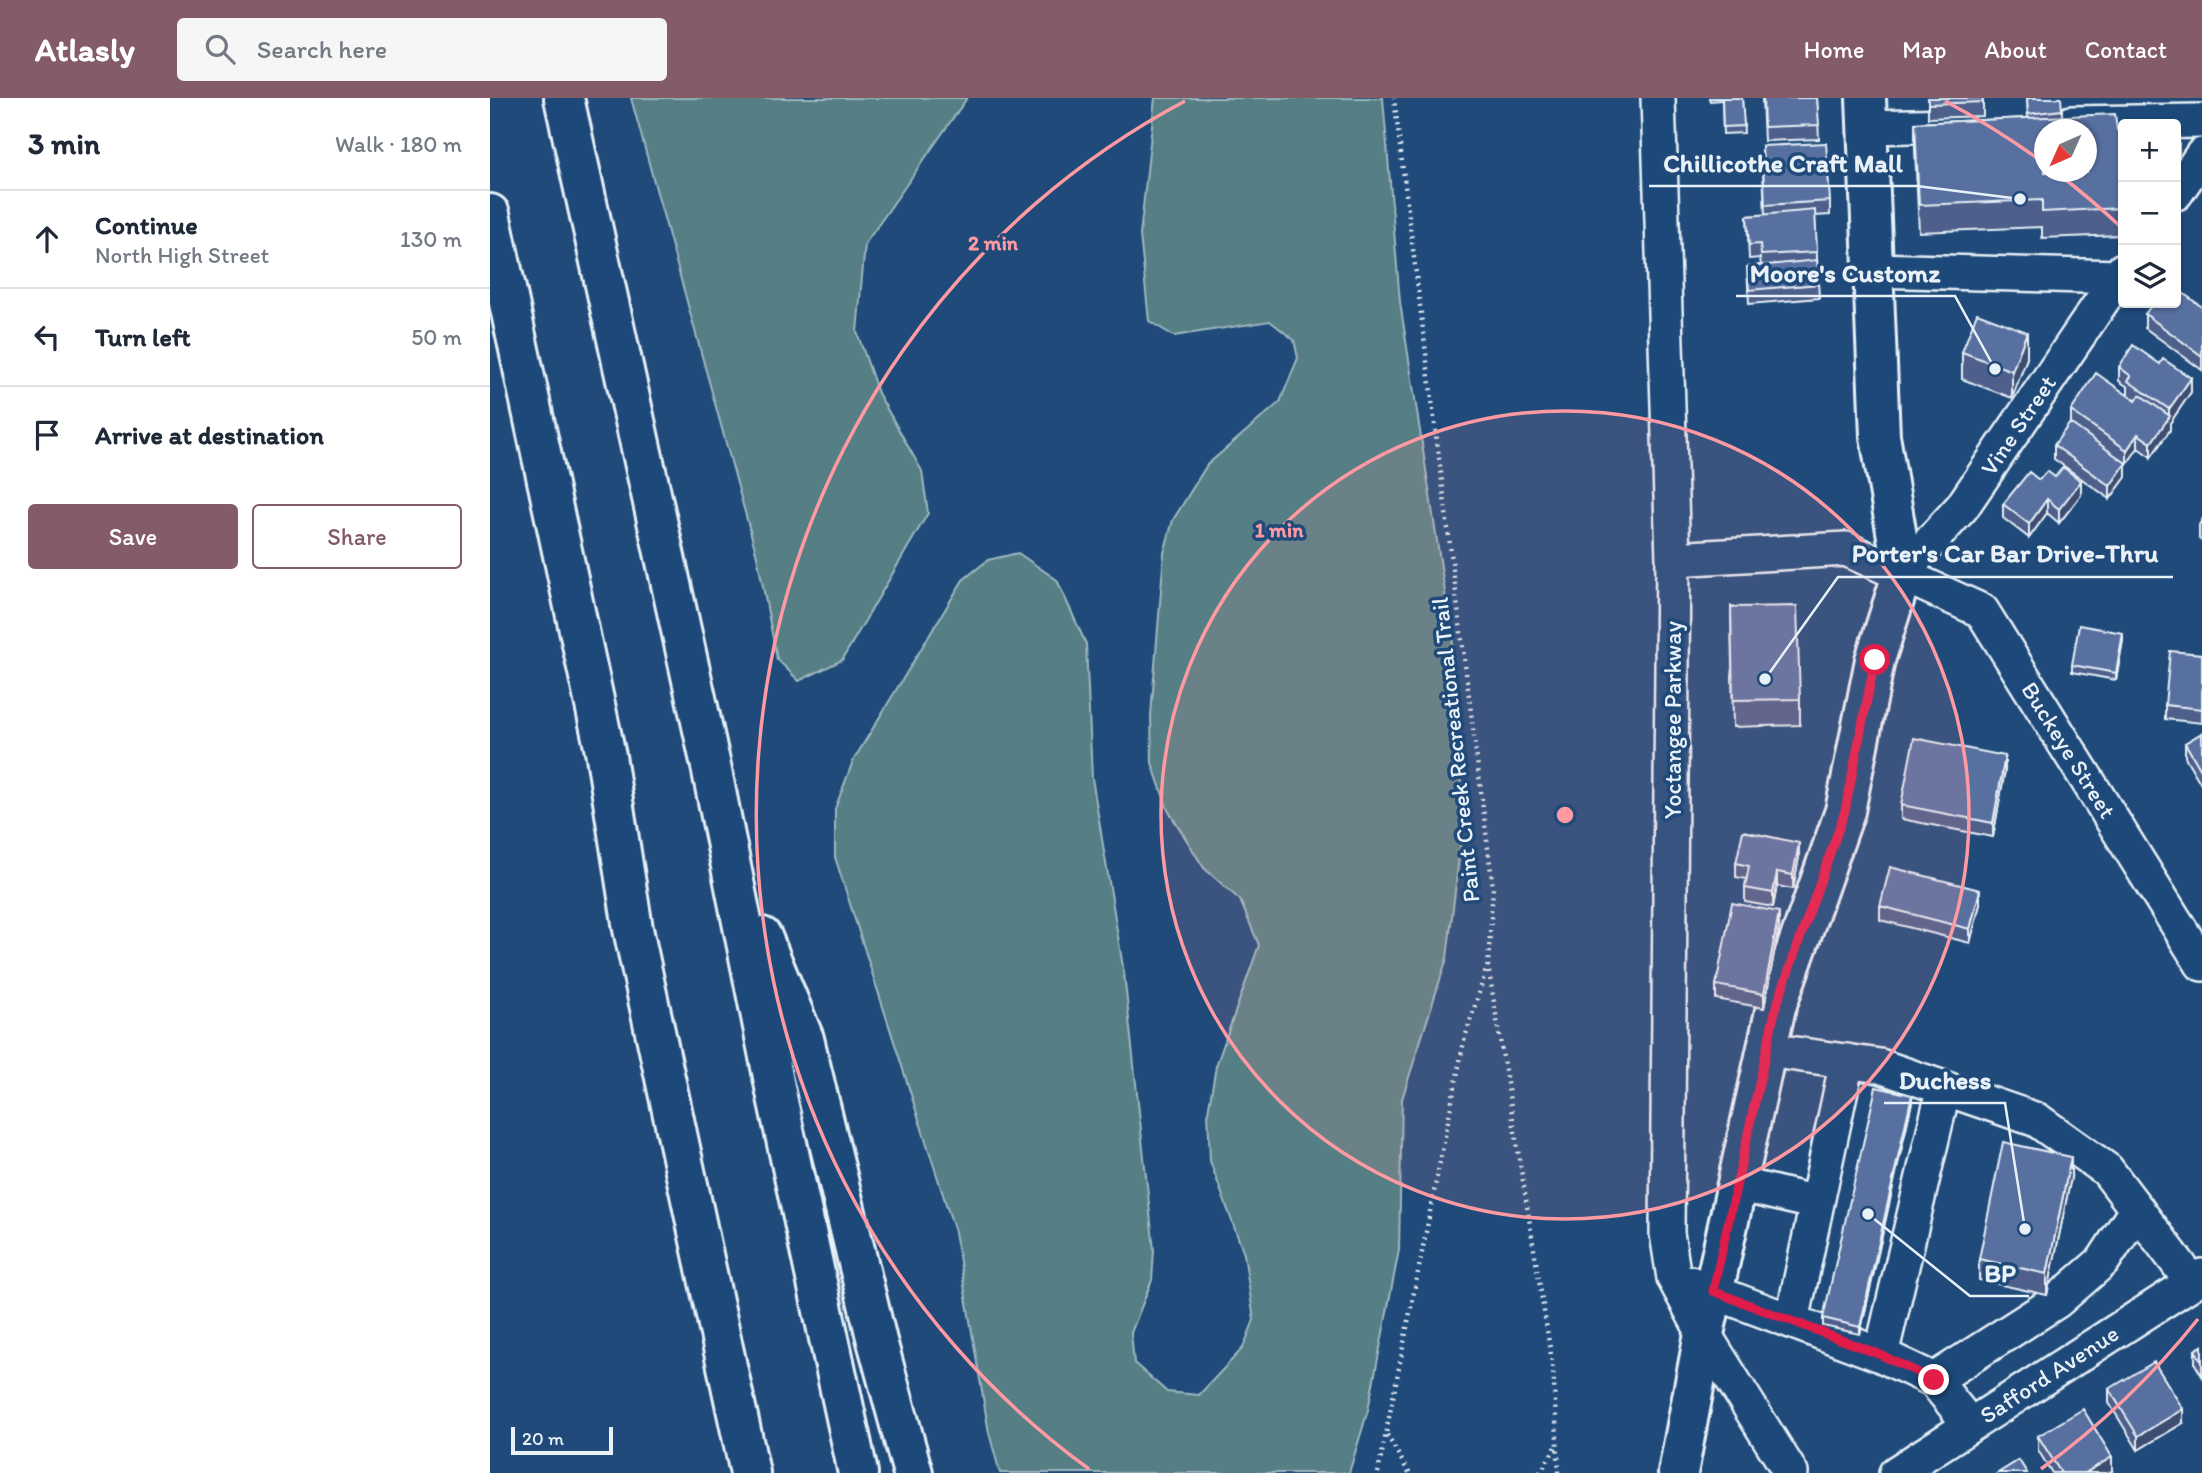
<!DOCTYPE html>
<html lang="en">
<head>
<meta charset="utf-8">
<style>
	:root { --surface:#fff; --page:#f6f6f7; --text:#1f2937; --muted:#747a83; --line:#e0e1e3; --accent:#845c67 }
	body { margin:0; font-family:Itim,sans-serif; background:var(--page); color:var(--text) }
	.controls { position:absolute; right:21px; top:21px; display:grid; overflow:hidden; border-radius:7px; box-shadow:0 2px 5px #0004 }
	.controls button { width:63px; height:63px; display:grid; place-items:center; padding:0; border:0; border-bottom:2px solid var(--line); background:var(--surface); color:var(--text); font:35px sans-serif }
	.compass { position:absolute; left:1544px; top:21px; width:63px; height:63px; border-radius:50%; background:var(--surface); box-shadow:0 2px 5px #0004; rotate:225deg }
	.scale { position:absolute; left:21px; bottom:18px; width:102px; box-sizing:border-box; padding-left:7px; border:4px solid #e8f1f8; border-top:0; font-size:19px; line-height:24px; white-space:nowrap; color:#e8f1f8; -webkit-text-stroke:5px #1f4a7a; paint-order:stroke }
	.stop { position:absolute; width:21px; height:21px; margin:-16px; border:5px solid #e11d48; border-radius:50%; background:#fff }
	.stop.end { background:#e11d48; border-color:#fff; box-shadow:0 2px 7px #0008 }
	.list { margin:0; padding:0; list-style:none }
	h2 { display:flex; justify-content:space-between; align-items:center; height:91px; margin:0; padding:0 28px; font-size:30px }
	h2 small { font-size:23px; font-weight:400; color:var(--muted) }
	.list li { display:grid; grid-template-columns:46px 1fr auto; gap:21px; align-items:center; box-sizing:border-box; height:98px; padding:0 28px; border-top:2px solid var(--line) }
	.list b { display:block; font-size:26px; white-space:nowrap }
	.list p { margin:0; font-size:23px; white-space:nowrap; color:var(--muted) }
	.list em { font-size:23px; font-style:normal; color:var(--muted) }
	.actions { display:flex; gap:14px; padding:21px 28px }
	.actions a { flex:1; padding:16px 0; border:2px solid var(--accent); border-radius:7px; text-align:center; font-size:24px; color:var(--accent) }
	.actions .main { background:var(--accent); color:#fff }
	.icon { flex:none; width:38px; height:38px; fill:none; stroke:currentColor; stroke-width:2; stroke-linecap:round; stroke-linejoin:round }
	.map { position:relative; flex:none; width:1712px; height:1375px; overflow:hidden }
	header { display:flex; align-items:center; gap:42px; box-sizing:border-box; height:98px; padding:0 35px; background:var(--accent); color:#fff }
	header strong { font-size:33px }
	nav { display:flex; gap:38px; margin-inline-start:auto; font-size:24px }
	.search { width:490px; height:63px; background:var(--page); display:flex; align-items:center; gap:18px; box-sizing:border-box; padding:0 24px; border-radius:7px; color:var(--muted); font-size:26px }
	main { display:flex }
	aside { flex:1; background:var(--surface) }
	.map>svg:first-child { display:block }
</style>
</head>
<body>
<header>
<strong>Atlasly</strong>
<div class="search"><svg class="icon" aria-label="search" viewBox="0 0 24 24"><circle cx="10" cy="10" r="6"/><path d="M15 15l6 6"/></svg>Search here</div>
<nav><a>Home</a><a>Map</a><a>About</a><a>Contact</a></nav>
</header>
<main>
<aside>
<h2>3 min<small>Walk · 180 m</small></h2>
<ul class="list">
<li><svg class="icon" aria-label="ahead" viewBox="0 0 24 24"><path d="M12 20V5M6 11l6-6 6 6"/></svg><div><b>Continue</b><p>North High Street</p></div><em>130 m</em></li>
<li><svg class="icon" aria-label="left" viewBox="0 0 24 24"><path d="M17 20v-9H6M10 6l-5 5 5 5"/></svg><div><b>Turn left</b></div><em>50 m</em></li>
<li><svg class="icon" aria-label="arrive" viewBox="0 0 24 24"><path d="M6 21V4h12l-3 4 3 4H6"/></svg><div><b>Arrive at destination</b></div></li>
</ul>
<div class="actions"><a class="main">Save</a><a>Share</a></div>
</aside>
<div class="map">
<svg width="1712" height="1375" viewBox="0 0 1712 1375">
	<rect width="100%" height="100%" fill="#1f4a7a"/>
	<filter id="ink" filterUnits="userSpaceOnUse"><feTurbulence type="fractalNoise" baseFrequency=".0143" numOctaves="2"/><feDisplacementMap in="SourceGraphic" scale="14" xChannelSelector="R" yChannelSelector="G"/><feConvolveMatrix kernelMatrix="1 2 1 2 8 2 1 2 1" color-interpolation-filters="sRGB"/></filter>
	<g filter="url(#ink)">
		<path fill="#567e85" stroke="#9fb8be" stroke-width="2" d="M141 0H477L375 146 367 234 388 295 432 373 438 415 352 562 309 583 287 561 267 458Z
			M665 0H893L910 204 963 546 973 727 957 860 912 1001 909 1152 878 1312 859 1375H510L499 1335 465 1134 345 759V711L363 663 473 482 498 462 528 455 567 482 596 546 602 680 634 875 664 1152 662 1182 641 1235 644 1265 677 1294 709 1297 753 1250 764 1222 754 1156 720 1063 718 1014 726 968 769 847 750 802 714 770 678 712 662 665 661 617 674 455 683 422 717 367 790 304 808 260 804 242 780 223 684 238 659 223 650 137Z"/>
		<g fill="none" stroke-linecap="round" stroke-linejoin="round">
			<defs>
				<path id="minor" d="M1168 0 1183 461 1177 1135 1184 1180 1214 1236 1301 1375
					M1581 25 1712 23
					M1376 29 1468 27
					M1686 95 1712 57
					M1383 172 1629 179
					M1183 461 1356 451 1492 513 1712 866
					M1413 474 1472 409 1633 172
					M1277 952 1390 968 1547 1022 1617 1072 1702 1184
					M1247 1086 1327 1105
					M1200 1185 1391 1257 1444 1282 1480 1327
					M1302 1223 1357 963
					M1391 1257 1454 990
					M1444 1282 1567 1203 1613 1163 1647 1111
					M1406 1375 1712 1178"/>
				<path id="major" d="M1188 1375 1214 1236 1286 909 1355 713 1385 562 1413 474 1390 338 1376 0"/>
				<path id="highway" d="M74 0 221 668 287 999 368 1375
					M0 116 116 658 143 831 260 1375
					M272 839 314 941 387 1243 423 1375"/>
			</defs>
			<use href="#minor" stroke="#e8f1f8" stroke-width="38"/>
			<use href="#major" stroke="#e8f1f8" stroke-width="44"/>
			<use href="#highway" stroke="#e8f1f8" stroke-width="44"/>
			<path stroke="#e8f1f8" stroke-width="4.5" stroke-dasharray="2 5" stroke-linecap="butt" d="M998 867 1063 1269 1069 1375
				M897 1337 919 1375
				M888 1375 974 943 998 866 1003 790 904 0
				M1050 1375 1067 1347"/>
			<use href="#minor" stroke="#1f4a7a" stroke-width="33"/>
			<use href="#major" stroke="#1f4a7a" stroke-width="38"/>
			<use href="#highway" stroke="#1f4a7a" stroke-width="38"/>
		</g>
		<path fill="#4d5f8a" stroke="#e8f1f8" stroke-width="2" d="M1219 0H1252L1254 35 1233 36 1232 2 1220 3Z
			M1272 0H1327L1329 41 1274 43Z
			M1438 0H1493V18L1438 20Z
			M1537 0 1572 12V19L1627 32 1633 31V133L1631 137 1552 140V129L1429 134 1425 52V25L1538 20Z
			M1272 48 1340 103V117L1325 118 1329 200 1259 206 1257 169 1271 167 1270 160 1259 161 1257 118 1275 117Z
			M1712 209V272L1655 230V216Z
			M1472 254 1537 260 1522 300 1472 281Z
			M1629 269 1701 294 1680 325V332L1661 359 1648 350 1636 366V379L1620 401 1564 361V347L1581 326V313L1646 303H1647L1638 297V289L1629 283Z
			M1549 382 1591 397 1569 425 1557 415 1539 440 1513 420V406Z
			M1712 422V443L1709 441V427Z
			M1241 509 1310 601V627L1243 629Z
			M1633 542 1626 582 1582 574V567Z
			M1712 556V625L1675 621V607Z
			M1712 635V688L1695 659V645Z
			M1515 672 1503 739 1411 721V707Z
			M1309 759 1303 791 1287 788 1283 809 1255 804V790L1256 781 1246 779V765Z
			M1490 806 1480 845 1390 822V808Z
			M1289 828 1274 910 1226 901V887Z
			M1422 1004 1370 1236 1333 1228V1220Z
			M1581 1079 1557 1197 1489 1182V1161Z
			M1712 1248V1278L1705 1266V1252Z
			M1619 1291 1693 1325 1648 1352 1619 1305Z
			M1548 1338 1622 1373 1618 1375H1562L1548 1352Z"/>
		<path fill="#3e4e70" stroke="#e8f1f8" stroke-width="2" d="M1689 29V55L1686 60V34Z
			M1633 107V133L1631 137V110Z
			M1537 234V260L1522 300V273Z
			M1701 280V294L1680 325V332L1661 359V345L1679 318V311Z
			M1648 336V350L1637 366V352Z
			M1636 365V379L1620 401V388Z
			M1591 383V397L1569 425V411Z
			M1557 401V415L1539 440V426Z
			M1633 535V542L1626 582V575Z
			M1515 658V672L1503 739V725Z
			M1309 745V759L1303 791V777Z
			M1287 774V788L1283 809V795Z
			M1490 792V806L1480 845V831Z
			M1289 814V828L1274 910V896Z
			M1422 997V1004L1370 1236V1229Z
			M1581 1059V1079L1557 1197V1176Z
			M1693 1311V1325L1648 1352V1338Z
			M1622 1359V1373L1618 1375H1595Z"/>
		<path fill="#596fa0" stroke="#e8f1f8" stroke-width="2" fill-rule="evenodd" d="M1232 0H1252L1254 28 1233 29Z
			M1273 0H1327L1329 27 1274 29Z
			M1438 0H1493V4L1438 6Z
			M1537 0H1571L1572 12 1538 16Z
			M1625 16 1627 32 1633 31V107L1631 110 1552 114V102L1429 107 1425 25ZM1555 32H1597V74H1555Z
			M1336 45 1340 103 1275 107 1272 48Z
			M1325 112 1327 154 1271 157 1270 146 1259 147 1257 118Z
			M1327 162 1329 186 1259 192 1257 169Z
			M1686 190 1712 209V258L1655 216 1663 205H1686Z
			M1487 215 1537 234 1522 273 1472 254Z
			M1643 247 1670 266 1673 261 1701 280 1679 311 1638 283 1641 278 1629 269Z
			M1606 275 1646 303 1650 297 1680 318 1661 345 1648 336 1637 352 1581 313Z
			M1580 325 1636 365 1620 388 1564 347Z
			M1573 369 1591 383 1569 411 1557 401 1539 426 1513 406 1539 374 1549 382 1557 373 1565 379Z
			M1307 508 1310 601 1243 602 1241 509Z
			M1589 527 1633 535 1626 575 1582 567Z
			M1680 553 1712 556V611L1675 607Z
			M1712 635V674L1695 645Z
			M1424 640 1515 658 1503 725 1411 707Z
			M1253 733 1309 745 1303 777 1287 774 1283 795 1255 790 1259 768 1246 765Z
			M1400 769 1490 792 1480 831 1390 808Z
			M1242 805 1289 814 1274 896 1226 887Z
			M1386 989 1422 997 1370 1229 1333 1220Z
			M1513 1044 1581 1059 1557 1176 1489 1161Z
			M1712 1248V1264L1705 1252Z
			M1664 1264 1693 1311 1648 1338 1619 1291Z
			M1593 1311 1622 1359 1595 1375H1571L1548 1338Z
			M1529 1362 1537 1375H1508Z"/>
	</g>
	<g fill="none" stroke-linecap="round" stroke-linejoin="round" filter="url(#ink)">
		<path stroke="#e11d48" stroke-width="9" d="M1385 562 1355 713 1286 909 1223 1193 1391 1257 1444 1282"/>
	</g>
	<circle cx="1075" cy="717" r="404" fill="#ff9aa2" fill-opacity=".12"/>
	<g fill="none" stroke="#ff9aa2" stroke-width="3.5">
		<circle cx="1075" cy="717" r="404"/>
		<path d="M1708 1221A809 809 0 0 1 1551 1371M599 1371A809 809 0 0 1 695 3M1455 3A809 809 0 0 1 1551 63M1567 75A809 809 0 0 1 1632 130"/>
	</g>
	<g text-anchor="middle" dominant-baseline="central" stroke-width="7" stroke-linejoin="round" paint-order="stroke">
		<g font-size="24" fill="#e8f1f8" stroke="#1f4a7a">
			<text transform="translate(1528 327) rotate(-56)">Vine Street</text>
			<text transform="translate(1182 622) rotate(-90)">Yoctangee Parkway</text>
			<text transform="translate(965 652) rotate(-96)">Paint Creek Recreational Trail</text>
			<text transform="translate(1579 652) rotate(58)">Buckeye Street</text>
			<text transform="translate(1559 1276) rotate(-33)">Safford Avenue</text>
		</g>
	</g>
	<circle cx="1075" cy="717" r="10" fill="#ff9aa2" stroke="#1f4a7a" stroke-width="3.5"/>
	<g font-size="21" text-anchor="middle" font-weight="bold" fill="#ff9aa2" stroke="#1f4a7a" stroke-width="7" stroke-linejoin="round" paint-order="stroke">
		<text x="503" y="152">2 min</text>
		<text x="789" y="439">1 min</text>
	</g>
	<path fill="none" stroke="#e8f1f8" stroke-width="2.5" d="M1530 101L1427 88H1159M1505 271L1465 198H1246M1275 581L1348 479H1683M1535 1131L1515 1005H1394M1378 1116L1480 1198H1539"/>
	<g fill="#e8f1f8" stroke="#1f4a7a" stroke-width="2.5">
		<circle cx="1530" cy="101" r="7"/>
		<circle cx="1505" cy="271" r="7"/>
		<circle cx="1275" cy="581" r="7"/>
		<circle cx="1535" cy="1131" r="7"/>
		<circle cx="1378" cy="1116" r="7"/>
	</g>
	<g font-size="26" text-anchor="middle" font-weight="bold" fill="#e8f1f8" stroke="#1f4a7a" stroke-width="7" stroke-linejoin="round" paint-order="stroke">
		<text x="1293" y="74">Chillicothe Craft Mall</text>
		<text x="1355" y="184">Moore's Customz</text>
		<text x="1515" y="464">Porter's Car Bar Drive-Thru</text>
		<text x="1455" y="991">Duchess</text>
		<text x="1510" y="1184">BP</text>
	</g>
</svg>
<div class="controls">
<button>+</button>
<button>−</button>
<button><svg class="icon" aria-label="layers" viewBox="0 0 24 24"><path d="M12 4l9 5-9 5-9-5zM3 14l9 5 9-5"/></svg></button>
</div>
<svg class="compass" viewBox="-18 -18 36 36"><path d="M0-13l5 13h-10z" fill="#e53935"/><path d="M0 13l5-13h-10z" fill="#747a83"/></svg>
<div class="scale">20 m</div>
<div class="stop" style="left:1385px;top:562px"></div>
<div class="stop end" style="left:1444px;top:1282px"></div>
</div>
</main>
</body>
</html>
